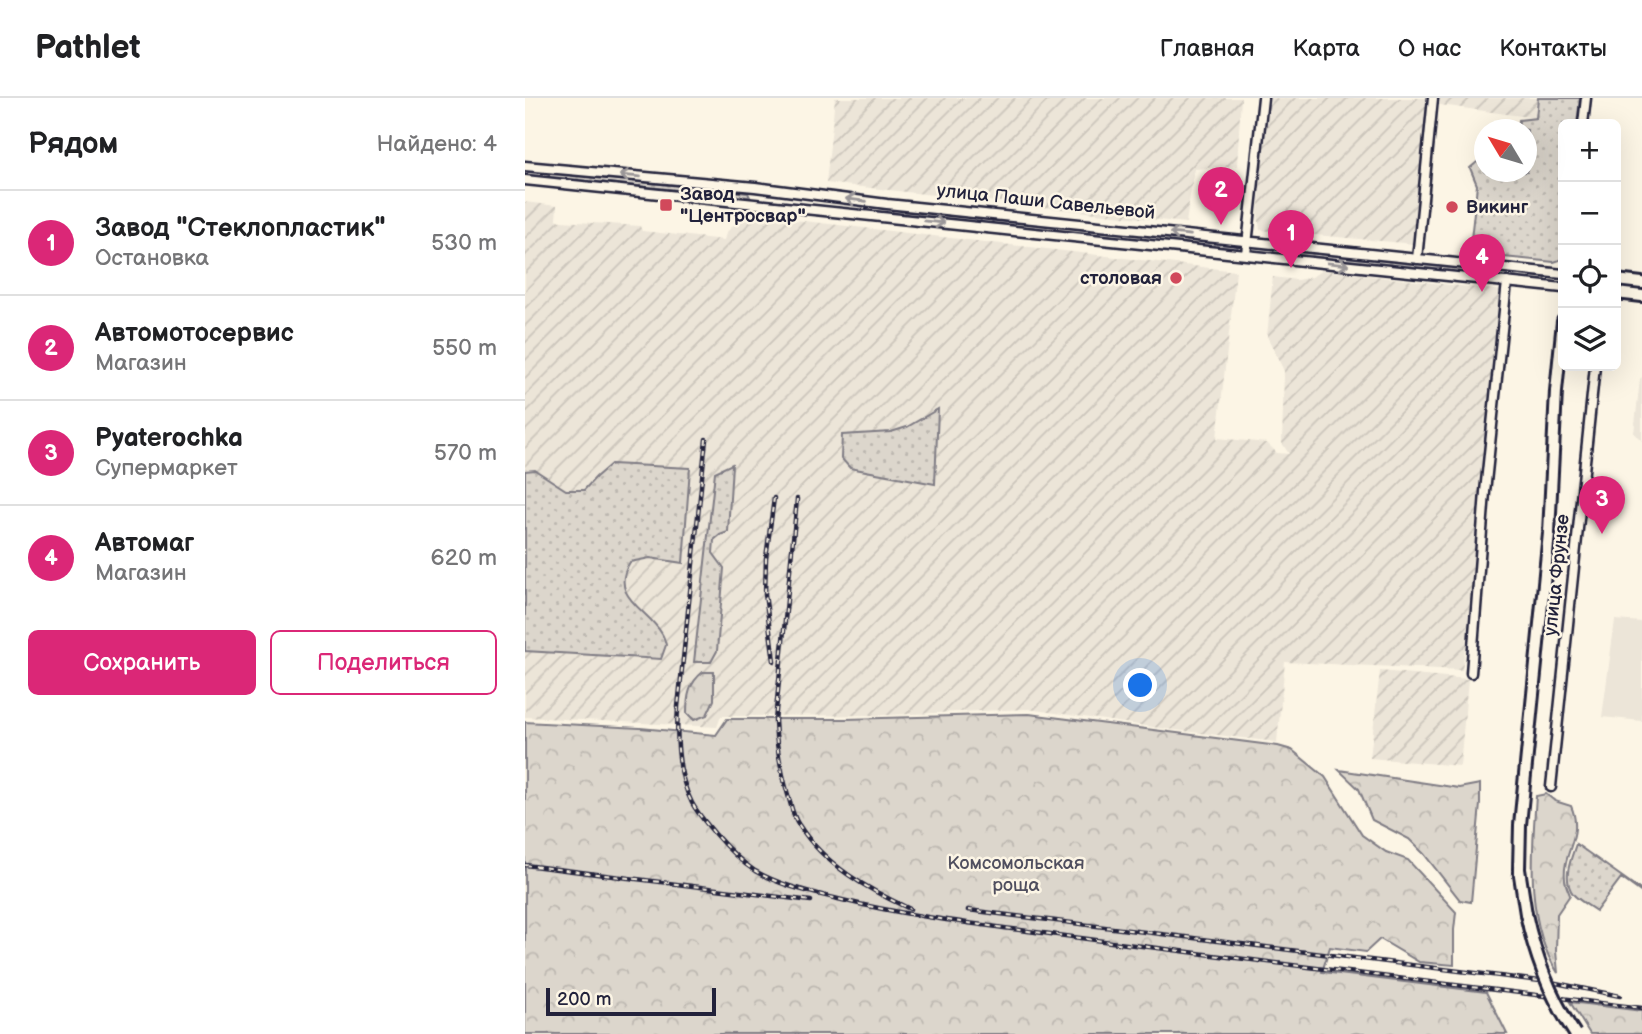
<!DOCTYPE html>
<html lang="ru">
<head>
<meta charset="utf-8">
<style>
	:root { --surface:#fff; --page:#f2f2f2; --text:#202124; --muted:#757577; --line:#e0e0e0; --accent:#db2777 }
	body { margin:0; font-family:"Balsamiq Sans",sans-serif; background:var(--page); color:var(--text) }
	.controls { position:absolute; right:21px; top:21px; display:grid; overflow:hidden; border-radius:10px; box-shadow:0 7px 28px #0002 }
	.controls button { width:63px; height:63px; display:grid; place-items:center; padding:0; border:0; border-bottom:2px solid var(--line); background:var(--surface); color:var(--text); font:35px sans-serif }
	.compass { position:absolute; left:949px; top:21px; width:63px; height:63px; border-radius:50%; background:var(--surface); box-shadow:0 7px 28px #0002; rotate:308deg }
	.scale { position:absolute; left:21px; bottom:18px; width:170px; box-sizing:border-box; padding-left:7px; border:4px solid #22223b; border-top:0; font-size:19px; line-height:24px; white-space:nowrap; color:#22223b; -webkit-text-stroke:5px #fcf5e5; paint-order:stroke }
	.you { position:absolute; left:616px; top:588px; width:24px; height:24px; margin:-18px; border:5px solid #fff; border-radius:50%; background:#1a73e8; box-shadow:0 0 0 10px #1a73e833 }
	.badge { display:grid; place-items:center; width:46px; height:46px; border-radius:50%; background:var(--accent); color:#fff; font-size:23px; font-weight:700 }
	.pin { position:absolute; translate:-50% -58px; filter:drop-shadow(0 2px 4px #0008) }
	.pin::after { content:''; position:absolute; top:37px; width:24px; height:21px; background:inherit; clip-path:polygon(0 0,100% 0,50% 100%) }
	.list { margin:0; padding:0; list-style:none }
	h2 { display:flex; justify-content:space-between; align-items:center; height:91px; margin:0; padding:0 28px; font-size:30px }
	h2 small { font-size:23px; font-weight:400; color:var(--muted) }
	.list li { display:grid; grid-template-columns:46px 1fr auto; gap:21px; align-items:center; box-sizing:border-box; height:105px; padding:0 28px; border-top:2px solid var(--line) }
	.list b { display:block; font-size:26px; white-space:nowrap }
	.list p { margin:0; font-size:23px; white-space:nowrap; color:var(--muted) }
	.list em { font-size:23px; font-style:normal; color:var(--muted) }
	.actions { display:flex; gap:14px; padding:21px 28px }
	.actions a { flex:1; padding:16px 0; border:2px solid var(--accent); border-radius:10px; text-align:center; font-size:24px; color:var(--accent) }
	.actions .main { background:var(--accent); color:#fff }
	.icon { flex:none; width:38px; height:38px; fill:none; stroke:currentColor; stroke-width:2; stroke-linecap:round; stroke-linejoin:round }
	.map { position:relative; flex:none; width:1117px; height:936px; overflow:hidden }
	header { display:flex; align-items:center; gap:42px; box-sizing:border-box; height:98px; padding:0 35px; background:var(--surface); border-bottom:2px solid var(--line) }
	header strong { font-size:33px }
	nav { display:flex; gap:38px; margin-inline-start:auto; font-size:24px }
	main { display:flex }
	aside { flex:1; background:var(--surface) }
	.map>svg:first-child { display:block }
</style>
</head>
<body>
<header>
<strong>Pathlet</strong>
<nav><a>Главная</a><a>Карта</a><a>О нас</a><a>Контакты</a></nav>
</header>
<main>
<aside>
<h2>Рядом<small>Найдено: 4</small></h2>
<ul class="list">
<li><span class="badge">1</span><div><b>Завод &quot;Стеклопластик&quot;</b><p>Остановка</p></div><em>530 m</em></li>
<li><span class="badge">2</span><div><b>Автомотосервис</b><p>Магазин</p></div><em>550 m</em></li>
<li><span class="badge">3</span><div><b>Pyaterochka</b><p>Супермаркет</p></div><em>570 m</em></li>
<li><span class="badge">4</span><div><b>Автомаг</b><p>Магазин</p></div><em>620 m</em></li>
</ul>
<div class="actions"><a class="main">Сохранить</a><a>Поделиться</a></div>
</aside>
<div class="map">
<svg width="1117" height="936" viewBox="0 0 1117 936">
	<defs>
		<pattern id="industrial-furrows" width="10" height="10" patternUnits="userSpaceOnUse" patternTransform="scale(1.75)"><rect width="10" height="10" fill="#ece5d8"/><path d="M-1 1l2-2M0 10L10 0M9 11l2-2" fill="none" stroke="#cac4ba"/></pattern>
		<pattern id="grass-dots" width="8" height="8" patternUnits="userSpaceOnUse" patternTransform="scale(1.75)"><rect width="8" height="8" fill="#dcd6cc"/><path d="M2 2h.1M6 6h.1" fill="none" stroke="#bcb7b0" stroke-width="1.8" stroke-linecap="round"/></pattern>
		<pattern id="forest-crowns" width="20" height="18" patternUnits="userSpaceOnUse" patternTransform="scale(1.75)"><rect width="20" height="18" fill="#dcd6cc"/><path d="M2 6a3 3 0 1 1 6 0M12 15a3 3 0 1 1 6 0" fill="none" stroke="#bcb7b0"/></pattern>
	</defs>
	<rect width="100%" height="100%" fill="#fcf5e5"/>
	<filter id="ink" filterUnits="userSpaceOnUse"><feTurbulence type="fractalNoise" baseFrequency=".0143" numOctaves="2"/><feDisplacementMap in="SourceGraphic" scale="14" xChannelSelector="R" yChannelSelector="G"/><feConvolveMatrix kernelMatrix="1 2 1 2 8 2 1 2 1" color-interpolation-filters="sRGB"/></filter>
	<g filter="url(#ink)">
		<path fill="#ece5d8" d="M1117 279V343L1109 335 1115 281Z
			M1090 522 1117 524V623L1077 619Z"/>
		<path fill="url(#industrial-furrows)" d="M310 0H716L712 68 669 71 661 125 301 85Z
			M742 0H1013L1011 20 908 6 890 146 735 132 733 117Z
			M0 104 32 108 31 121 36 123 115 128 117 133 199 142 201 135 219 116 711 173 692 340 742 345 752 355 764 356 757 345 759 273 742 238 748 179 772 182 787 179 797 172 978 193 956 380 941 545 937 572 760 564 752 644 641 631 503 611 364 617 196 618 192 629 0 619Z
			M855 573 943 581 935 668 845 660Z"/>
		<path fill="url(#grass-dots)" stroke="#7f7c84" stroke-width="2" d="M1013 0H1055L1052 26H1038V156L1035 162 1029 164 948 156 946 141 952 87 945 70 959 58 960 74H1002V32L993 31 994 22 1011 20Z
			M0 72 223 95 225 99 0 77Z
			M367 111 455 119 456 124 454 125 368 116Z
			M470 121 703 145 712 147 713 151 711 152 468 126 467 122Z
			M750 150 1020 179 1021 180 1020 183 786 160 749 156 748 154Z
			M413 311 410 386 325 370 316 360 317 337 366 334 382 329Z
			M86 366 165 370 158 465 125 460 105 464C83 499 123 511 137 536 139 539 140 543 141 547L136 561 0 553V373L10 372 41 392H59L71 379Z
			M207 366 203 434 195 437 189 442 188 455 199 470 192 553 186 564H169L190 374Z
			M1051 746 1117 793V795L1096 780 1071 813C1064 808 1053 802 1048 796 1037 780 1046 761 1051 746Z"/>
		<path fill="url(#forest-crowns)" stroke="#7f7c84" stroke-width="2" d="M178 574H189V602L182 617 169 622 162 615C162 598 164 585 178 574Z
			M504 616 753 648 767 652 800 679 837 737 861 754 883 762 931 814 929 832V867L894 864 855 841 841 854 805 849 797 874 961 894 982 936H0V624L115 630 191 637 202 621H321Z
			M814 672 934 690 955 686V706L946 804 935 802 899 756 884 741 847 722 834 691Z
			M1021 696 1030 703 1046 708C1059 738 1037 754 1040 781 1040 786 1043 792 1045 797L1032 816 1031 853 1033 875C1000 825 1007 755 1011 698Z
			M1045 904 1117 913V936H1065Z"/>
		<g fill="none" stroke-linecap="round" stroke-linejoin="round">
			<defs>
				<path id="minor" d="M1058 26 1061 0
					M0 68 230 89 362 106 1038 176
					M0 82 1038 190
					M721 156 738 0
					M892 161 908 0
					M946 575 960 394 982 184
					M1026 689 1070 268"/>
				<path id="major" d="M1091 182 1117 185
					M1091 195 1117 198
					M1001 816 994 771 995 727 1024 435 1031 293 1038 223"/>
			</defs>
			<use href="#minor" stroke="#22223b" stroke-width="13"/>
			<use href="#major" stroke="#22223b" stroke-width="16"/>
			<use href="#minor" stroke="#fcf5e5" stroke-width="8"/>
			<use href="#major" stroke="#fcf5e5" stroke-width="10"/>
			<defs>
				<path id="rail" d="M181 341 153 609C151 640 152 676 167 705 173 716 182 726 190 736 202 750 215 763 230 773 256 788 285 794 313 801 381 818 450 826 518 835 718 862 917 885 1117 910
					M249 400 241 460 240 496 249 563
					M272 401 250 623C251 648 256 672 263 697 266 707 268 719 274 727 299 767 344 792 385 811
					M0 767 286 803
					M443 812 1031 885 1095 898"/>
			</defs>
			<use href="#rail" stroke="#22223b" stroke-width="4.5"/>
			<use href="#rail" stroke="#fcf5e5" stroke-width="2" stroke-dasharray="5" stroke-linecap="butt"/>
			<defs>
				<path id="major-bridge" d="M1001 816C1010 858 1026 900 1050 936"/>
			</defs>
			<use href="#major-bridge" stroke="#22223b" stroke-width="16" stroke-linecap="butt"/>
			<use href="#major-bridge" stroke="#fcf5e5" stroke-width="10"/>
		</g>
		<defs><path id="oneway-shaft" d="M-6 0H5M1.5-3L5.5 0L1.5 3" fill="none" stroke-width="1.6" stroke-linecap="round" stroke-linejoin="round" transform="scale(1.75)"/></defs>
		<g stroke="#9a9698">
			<use href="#oneway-shaft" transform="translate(105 78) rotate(-175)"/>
			<use href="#oneway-shaft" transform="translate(331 102) rotate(-173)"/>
			<use href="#oneway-shaft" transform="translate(409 124) rotate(6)"/>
			<use href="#oneway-shaft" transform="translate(655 136) rotate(-174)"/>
			<use href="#oneway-shaft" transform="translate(813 166) rotate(6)"/>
		</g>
	</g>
	<g fill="#d1495b" stroke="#fcf5e5" stroke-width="2.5">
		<rect x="134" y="100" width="14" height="14" rx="3.5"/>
		<circle cx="927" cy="109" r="7"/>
		<circle cx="651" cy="180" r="7"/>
	</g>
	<g text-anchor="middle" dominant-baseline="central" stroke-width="5" stroke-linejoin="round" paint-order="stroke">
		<g font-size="19" font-weight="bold" fill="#22223b" stroke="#fcf5e5" text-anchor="start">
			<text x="155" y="96">Завод<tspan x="155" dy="22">"Центросвар"</tspan></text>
			<text x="941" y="109">Викинг</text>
			<text x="637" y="180" text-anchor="end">столовая</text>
		</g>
		<g font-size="19" fill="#22223b" stroke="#fcf5e5">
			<text transform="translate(521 104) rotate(6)">улица Паши Савельевой</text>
			<text transform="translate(1032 477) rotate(-84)">улица Фрунзе</text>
		</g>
		<g font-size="19" fill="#504f5f" stroke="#fcf5e5">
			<text x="491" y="765">Комсомольская<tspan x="491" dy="22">роща</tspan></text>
		</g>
	</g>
</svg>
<div class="controls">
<button>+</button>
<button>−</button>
<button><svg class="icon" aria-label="locate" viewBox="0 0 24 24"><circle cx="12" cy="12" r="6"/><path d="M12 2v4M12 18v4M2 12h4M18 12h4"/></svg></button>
<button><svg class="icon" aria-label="layers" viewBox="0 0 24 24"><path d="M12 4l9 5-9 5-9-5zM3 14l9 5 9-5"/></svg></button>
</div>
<svg class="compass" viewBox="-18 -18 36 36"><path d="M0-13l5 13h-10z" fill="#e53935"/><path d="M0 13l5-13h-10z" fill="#757577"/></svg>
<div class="scale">200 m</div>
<div class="you"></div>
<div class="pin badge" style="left:766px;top:170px">1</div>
<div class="pin badge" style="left:696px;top:127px">2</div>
<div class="pin badge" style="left:1077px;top:436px">3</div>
<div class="pin badge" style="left:957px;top:194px">4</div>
</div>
</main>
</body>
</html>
